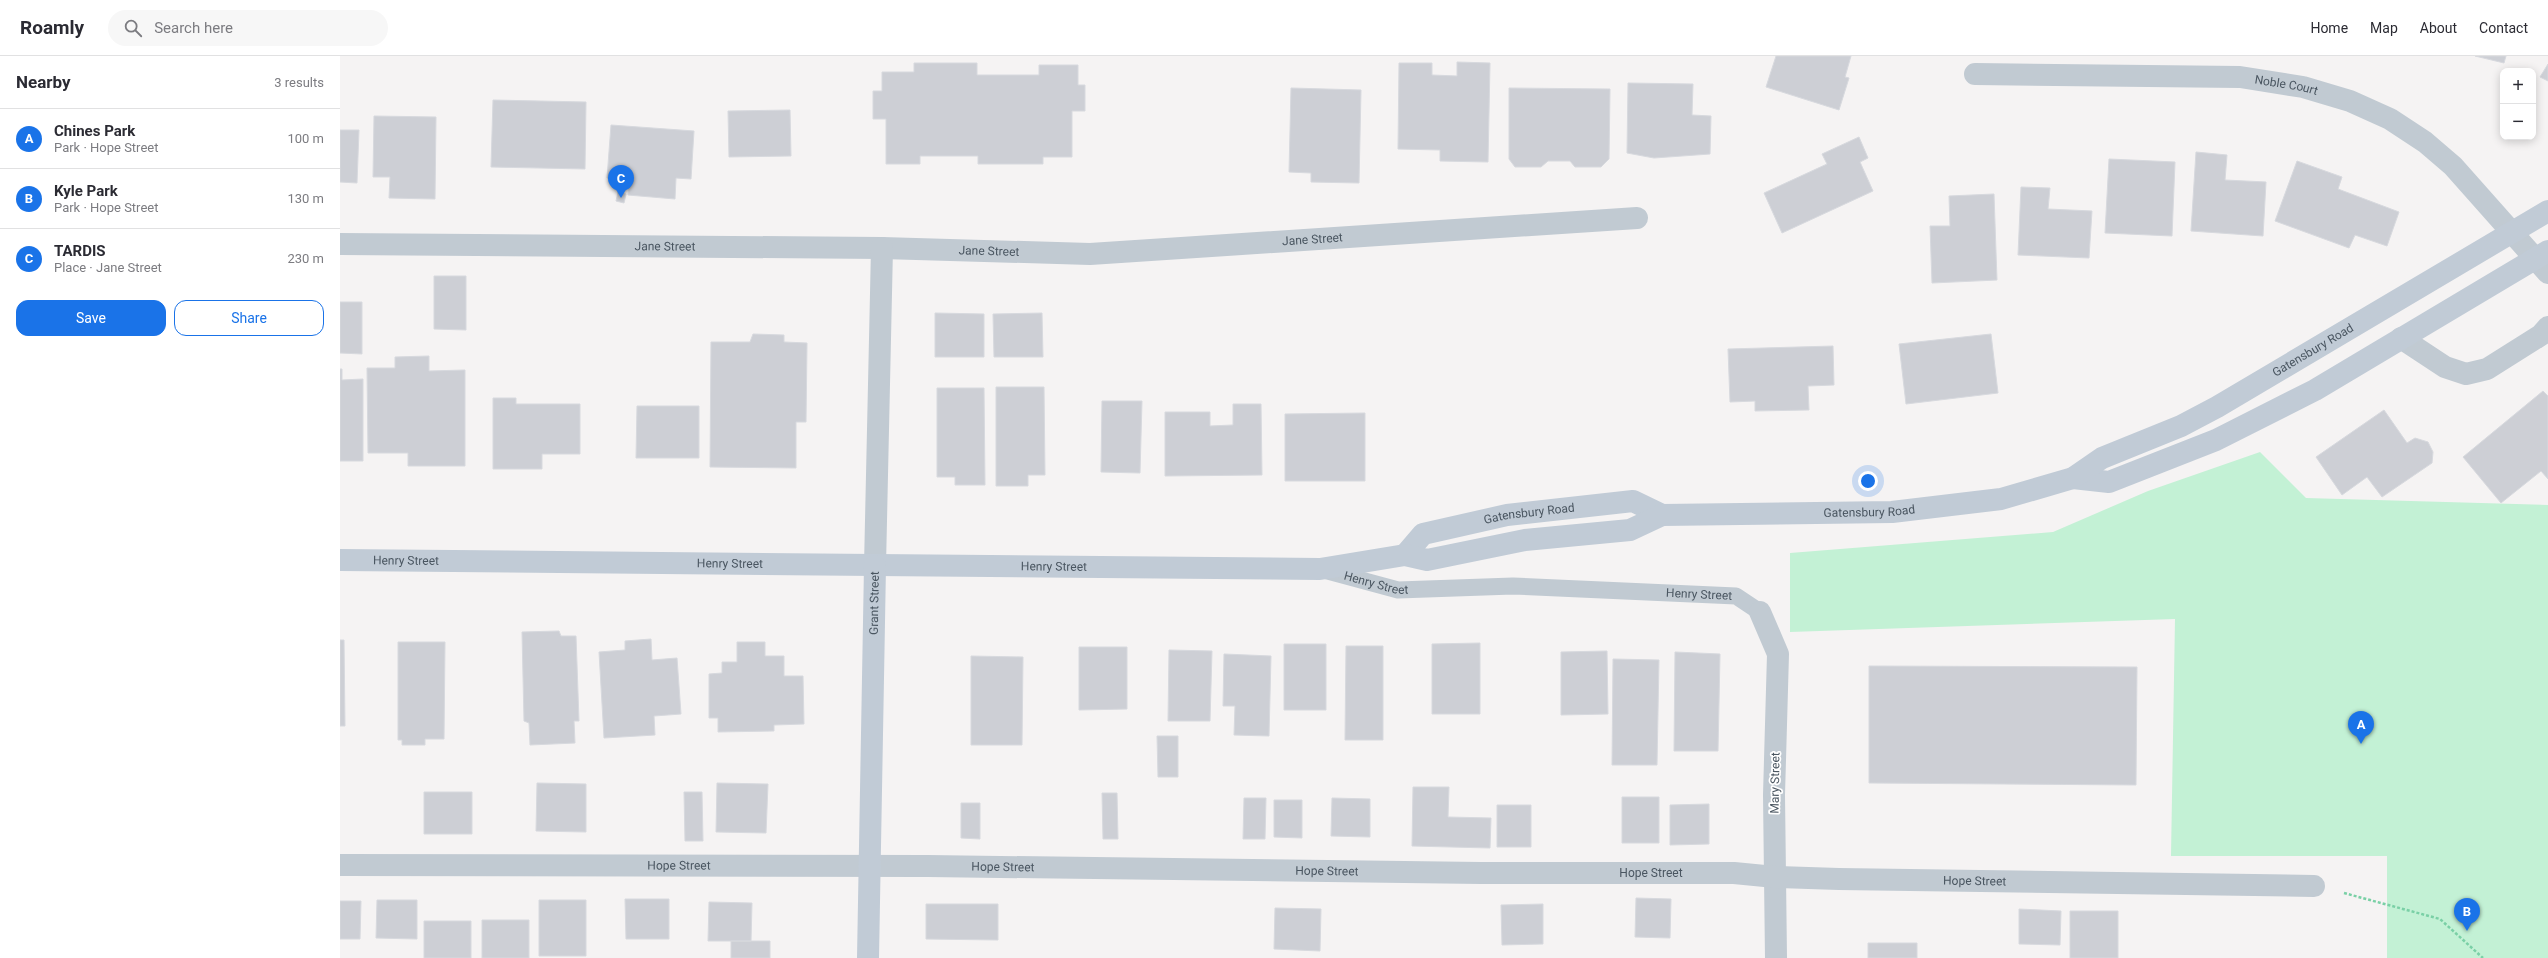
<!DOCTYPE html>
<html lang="en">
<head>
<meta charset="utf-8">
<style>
	:root { --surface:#fff; --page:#f7f7f7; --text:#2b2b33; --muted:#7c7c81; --line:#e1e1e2; --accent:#1a73e8 }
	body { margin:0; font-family:Roboto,sans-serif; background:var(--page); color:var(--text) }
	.controls { position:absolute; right:12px; top:12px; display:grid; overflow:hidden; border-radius:8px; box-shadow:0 2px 10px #0003 }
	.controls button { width:36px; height:36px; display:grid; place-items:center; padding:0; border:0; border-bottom:1px solid var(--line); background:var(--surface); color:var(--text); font:20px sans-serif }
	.you { position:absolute; left:1528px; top:425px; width:14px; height:14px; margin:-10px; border:3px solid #fff; border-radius:50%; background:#1a73e8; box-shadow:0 0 0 6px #1a73e833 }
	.badge { display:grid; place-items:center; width:26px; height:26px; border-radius:50%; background:var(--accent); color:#fff; font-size:13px; font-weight:700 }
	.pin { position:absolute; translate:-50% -33px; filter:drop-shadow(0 1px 2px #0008) }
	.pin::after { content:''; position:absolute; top:21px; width:14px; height:12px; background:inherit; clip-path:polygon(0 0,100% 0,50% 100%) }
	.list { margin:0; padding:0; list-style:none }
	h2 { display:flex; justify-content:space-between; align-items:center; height:52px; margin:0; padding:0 16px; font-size:17px }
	h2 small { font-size:13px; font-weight:400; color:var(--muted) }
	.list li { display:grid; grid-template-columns:26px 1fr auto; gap:12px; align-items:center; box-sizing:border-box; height:60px; padding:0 16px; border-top:1px solid var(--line) }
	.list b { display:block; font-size:15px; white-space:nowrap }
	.list p { margin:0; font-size:13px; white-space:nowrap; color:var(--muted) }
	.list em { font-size:13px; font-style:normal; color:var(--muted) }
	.actions { display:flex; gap:8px; padding:12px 16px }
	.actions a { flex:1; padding:9px 0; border:1px solid var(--accent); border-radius:12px; text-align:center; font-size:14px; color:var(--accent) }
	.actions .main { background:var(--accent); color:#fff }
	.icon { flex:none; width:22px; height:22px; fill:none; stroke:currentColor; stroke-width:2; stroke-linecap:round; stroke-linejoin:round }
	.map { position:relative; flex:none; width:2208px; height:902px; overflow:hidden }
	header { display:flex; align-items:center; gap:24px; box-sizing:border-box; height:56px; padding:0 20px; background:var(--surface); border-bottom:1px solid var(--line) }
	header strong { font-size:19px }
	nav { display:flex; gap:22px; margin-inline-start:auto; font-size:14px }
	.search { width:280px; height:36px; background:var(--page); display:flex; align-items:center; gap:10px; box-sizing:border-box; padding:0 14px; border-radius:22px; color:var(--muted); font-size:15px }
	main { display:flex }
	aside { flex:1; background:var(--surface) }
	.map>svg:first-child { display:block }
</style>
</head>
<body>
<header>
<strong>Roamly</strong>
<div class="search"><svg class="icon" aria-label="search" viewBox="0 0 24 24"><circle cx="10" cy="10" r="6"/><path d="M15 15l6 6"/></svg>Search here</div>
<nav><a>Home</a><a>Map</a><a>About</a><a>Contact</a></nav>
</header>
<main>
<aside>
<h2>Nearby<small>3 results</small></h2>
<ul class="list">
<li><span class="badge">A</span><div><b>Chines Park</b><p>Park · Hope Street</p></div><em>100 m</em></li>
<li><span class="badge">B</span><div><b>Kyle Park</b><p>Park · Hope Street</p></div><em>130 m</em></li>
<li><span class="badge">C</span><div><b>TARDIS</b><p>Place · Jane Street</p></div><em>230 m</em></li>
</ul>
<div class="actions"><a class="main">Save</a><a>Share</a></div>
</aside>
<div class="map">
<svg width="2208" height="902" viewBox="0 0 2208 902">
	<rect width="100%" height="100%" fill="#f5f3f3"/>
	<path fill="#c3f1d5" d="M1920 396 1966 442 2208 449V902H2047V800H1831L1835 563 1450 576V497L1713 476 1808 435Z"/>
	<path fill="#cdcfd5" stroke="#d7d9de" d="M1436 0H1511L1505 21 1509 22 1499 54 1426 31Z
		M2135 0H2166L2164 7Z
		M1117 6 1150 7 1148 106 1100 105V94L1058 93 1059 7H1092V19L1117 20Z
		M574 7H637V19H699V9H738V29H745V55H732V101H703V108H638V100H580V108H546V63H533V35H542V16H574Z
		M2208 8V25L2200 21Z
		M1288 27 1353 28 1352 59 1371 60 1370 98 1314 102 1287 97Z
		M951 32 1021 34 1019 127 971 126V117L949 116Z
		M1169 32 1270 33 1269 103 1261 111H1235L1230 105H1208L1201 111H1175L1169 103Z
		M153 44 246 46 245 113 151 111Z
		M450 54 451 100 389 101 388 55Z
		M34 60 96 61 95 143 49 142 50 121H33Z
		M271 69 354 75 351 123 336 122 335 143 288 139 289 124 267 122Z
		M0 74H19L17 127 0 126Z
		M1519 81 1528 102 1520 106 1533 135 1442 177 1424 137 1487 108 1482 98Z
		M1856 96 1887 99 1885 124 1926 126 1923 180 1851 175Z
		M1769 103 1835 106 1832 180 1765 177Z
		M1957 105 2002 121 1998 133 2059 156 2047 190 2015 179 2009 192 1935 165Z
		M1681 131 1710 132 1708 153 1752 155 1749 202 1678 199Z
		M278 136 286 138 284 147 276 145Z
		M1654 138 1657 224 1592 227 1590 170H1610L1609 140Z
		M94 220H126V274L94 273Z
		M0 246H22V298L0 297Z
		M595 257 644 258V301H595Z
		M702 257 703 301H654L653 258Z
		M413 278 444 279V286L467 287 466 366H456V412L370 411 371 286H410Z
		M1651 278 1658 337 1566 348 1559 288Z
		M1493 290 1494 329 1468 330 1469 354 1415 355V345L1390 346 1388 293Z
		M89 300V315L125 314V410H68V397H28L27 312H55V301Z
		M0 313H2V324L23 323V405H0Z
		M656 331H704L705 419H688V430H656Z
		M597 332H644L645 429H615V421H597Z
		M2203 335 2208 340V423L2201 415 2161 447 2123 401Z
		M153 342H176V348H240V398H202V413H153Z
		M762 345H802L800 417 761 416Z
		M893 348H921L922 419 825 420V356H870V370L893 369Z
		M297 350H359V402H296Z
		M2044 354 2067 387 2075 382 2088 386 2093 396 2092 407 2042 441 2027 421 2002 439 1976 401Z
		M1025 357V425H945V358Z
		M219 575 221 580H236L239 665H234L235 687 190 689 189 667 184 665 182 576Z
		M311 583 312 604 337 602 341 658 314 660 315 679 264 682 259 596 285 594V585Z
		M0 584H4L5 670H0Z
		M58 586H105L104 683H85V689H62V684H58Z
		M397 586H425V600H444V620H463L464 668 434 669V675L378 676V662H369V618L382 617V606H397Z
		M1140 587V658H1092V588Z
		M944 588H986V654H944Z
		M1006 590H1043V684H1005Z
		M739 591H787V653L739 654Z
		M829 594 872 595 870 665H828Z
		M1267 595 1268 658 1221 659V596Z
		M1335 596 1380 598 1378 695H1334Z
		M884 598 931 600 929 680 894 679 895 650H883Z
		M631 600 683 601 682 689H631Z
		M1273 603 1319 604 1317 709H1272Z
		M1529 610 1797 611 1796 729 1529 727Z
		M817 680H838V721H818Z
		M197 727 246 728V776L196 775Z
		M377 727 428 728 426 777 376 776Z
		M1073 731H1109L1108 761 1151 762 1150 792 1072 790Z
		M84 736H132V778H84Z
		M344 736H362L363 785H345Z
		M762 737H777L778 783H763Z
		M1282 741H1319V787H1282Z
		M904 742H926L925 783H903Z
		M992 742 1030 743V781L991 780Z
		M934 744H962V782L934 781Z
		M621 747H640V783L621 782Z
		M1369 748V788L1330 789V749Z
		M1157 749H1191V791H1157Z
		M1296 842 1331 843 1330 882 1295 881Z
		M285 843H329V883H286Z
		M37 844H77V883L36 882Z
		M199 844H246V900H199Z
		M0 845H21L20 883H0Z
		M369 846 412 847 411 885H368Z
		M586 848H658V884L586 883Z
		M1203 848V888L1162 889 1161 849Z
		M935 852 981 853 980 895 934 893Z
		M1679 853 1721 855 1720 889 1679 888Z
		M1730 855H1778V902H1730Z
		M142 864H189V902H142Z
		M84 865H131V902H84Z
		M391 885H430V902H391Z
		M1528 887H1577V902H1528Z"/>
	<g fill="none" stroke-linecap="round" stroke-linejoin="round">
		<path stroke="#7ad0a6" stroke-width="2.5" stroke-dasharray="3 2" stroke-linecap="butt" d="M2004 837 2100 863 2143 902"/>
		<path stroke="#c1cad2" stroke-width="17" id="s1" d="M984 514 1058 534 1173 530 1396 540 1420 556"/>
		<g stroke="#c1cad2" stroke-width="22">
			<path id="s2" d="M1635 18 1900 21 1963 31 2010 45 2050 63 2085 86 2113 110 2208 217"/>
			<path id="s3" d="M0 188 542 192 750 198 1297 162"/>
			<path d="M2061 282 2105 311 2126 318 2147 313 2201 279 2208 271"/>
			<path d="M535 510 542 192"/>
			<path d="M1420 556 1438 598 1434 739 1436 902"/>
			<path id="s4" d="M0 809 588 810 1141 817H1394L1435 821 1499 823 1974 830"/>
		</g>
		<g stroke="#c1cbd6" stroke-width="22">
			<path d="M1733 422 1769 426 1876 384 1975 334 2208 195"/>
			<path id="s5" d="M1065 499 1083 478 1167 459 1293 445 1322 459"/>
			<path id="s6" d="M0 504 980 513 1065 499 1087 504 1185 484 1290 474 1322 459 1552 456 1661 443 1733 422 1762 402 1841 370 1877 351 2208 155"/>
			<path id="s7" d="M528 902 535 510"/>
		</g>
	</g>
	<g text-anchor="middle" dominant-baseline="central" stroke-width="3.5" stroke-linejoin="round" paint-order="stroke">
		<g font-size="12" fill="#4a5661" stroke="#fff">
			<text stroke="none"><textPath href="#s2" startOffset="312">Noble Court</textPath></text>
			<text stroke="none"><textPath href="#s3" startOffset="973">Jane Street</textPath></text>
			<text stroke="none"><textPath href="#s3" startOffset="325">Jane Street</textPath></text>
			<text stroke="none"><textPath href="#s3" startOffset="649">Jane Street</textPath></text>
			<text stroke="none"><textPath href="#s6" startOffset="2017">Gatensbury Road</textPath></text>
			<text stroke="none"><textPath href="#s6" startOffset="1537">Gatensbury Road</textPath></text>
			<text stroke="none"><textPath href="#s5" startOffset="136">Gatensbury Road</textPath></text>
			<text stroke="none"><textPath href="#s6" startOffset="66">Henry Street</textPath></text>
			<text stroke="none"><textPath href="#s6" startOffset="390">Henry Street</textPath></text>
			<text stroke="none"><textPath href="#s6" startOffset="714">Henry Street</textPath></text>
			<text stroke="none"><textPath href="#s1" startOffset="54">Henry Street</textPath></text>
			<text stroke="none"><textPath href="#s1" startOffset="378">Henry Street</textPath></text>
			<text stroke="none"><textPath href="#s7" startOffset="355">Grant Street</textPath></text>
			<text transform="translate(1435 727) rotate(-89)">Mary Street</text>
			<text stroke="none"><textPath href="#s4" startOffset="339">Hope Street</textPath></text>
			<text stroke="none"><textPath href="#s4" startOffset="663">Hope Street</textPath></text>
			<text stroke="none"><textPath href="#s4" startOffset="987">Hope Street</textPath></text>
			<text stroke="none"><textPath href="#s4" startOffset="1311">Hope Street</textPath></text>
			<text stroke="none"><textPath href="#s4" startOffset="1635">Hope Street</textPath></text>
		</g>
	</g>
</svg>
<div class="controls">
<button>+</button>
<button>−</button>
</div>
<div class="you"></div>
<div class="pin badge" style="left:2021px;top:688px">A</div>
<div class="pin badge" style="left:2127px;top:875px">B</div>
<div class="pin badge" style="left:281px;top:142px">C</div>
</div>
</main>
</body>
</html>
